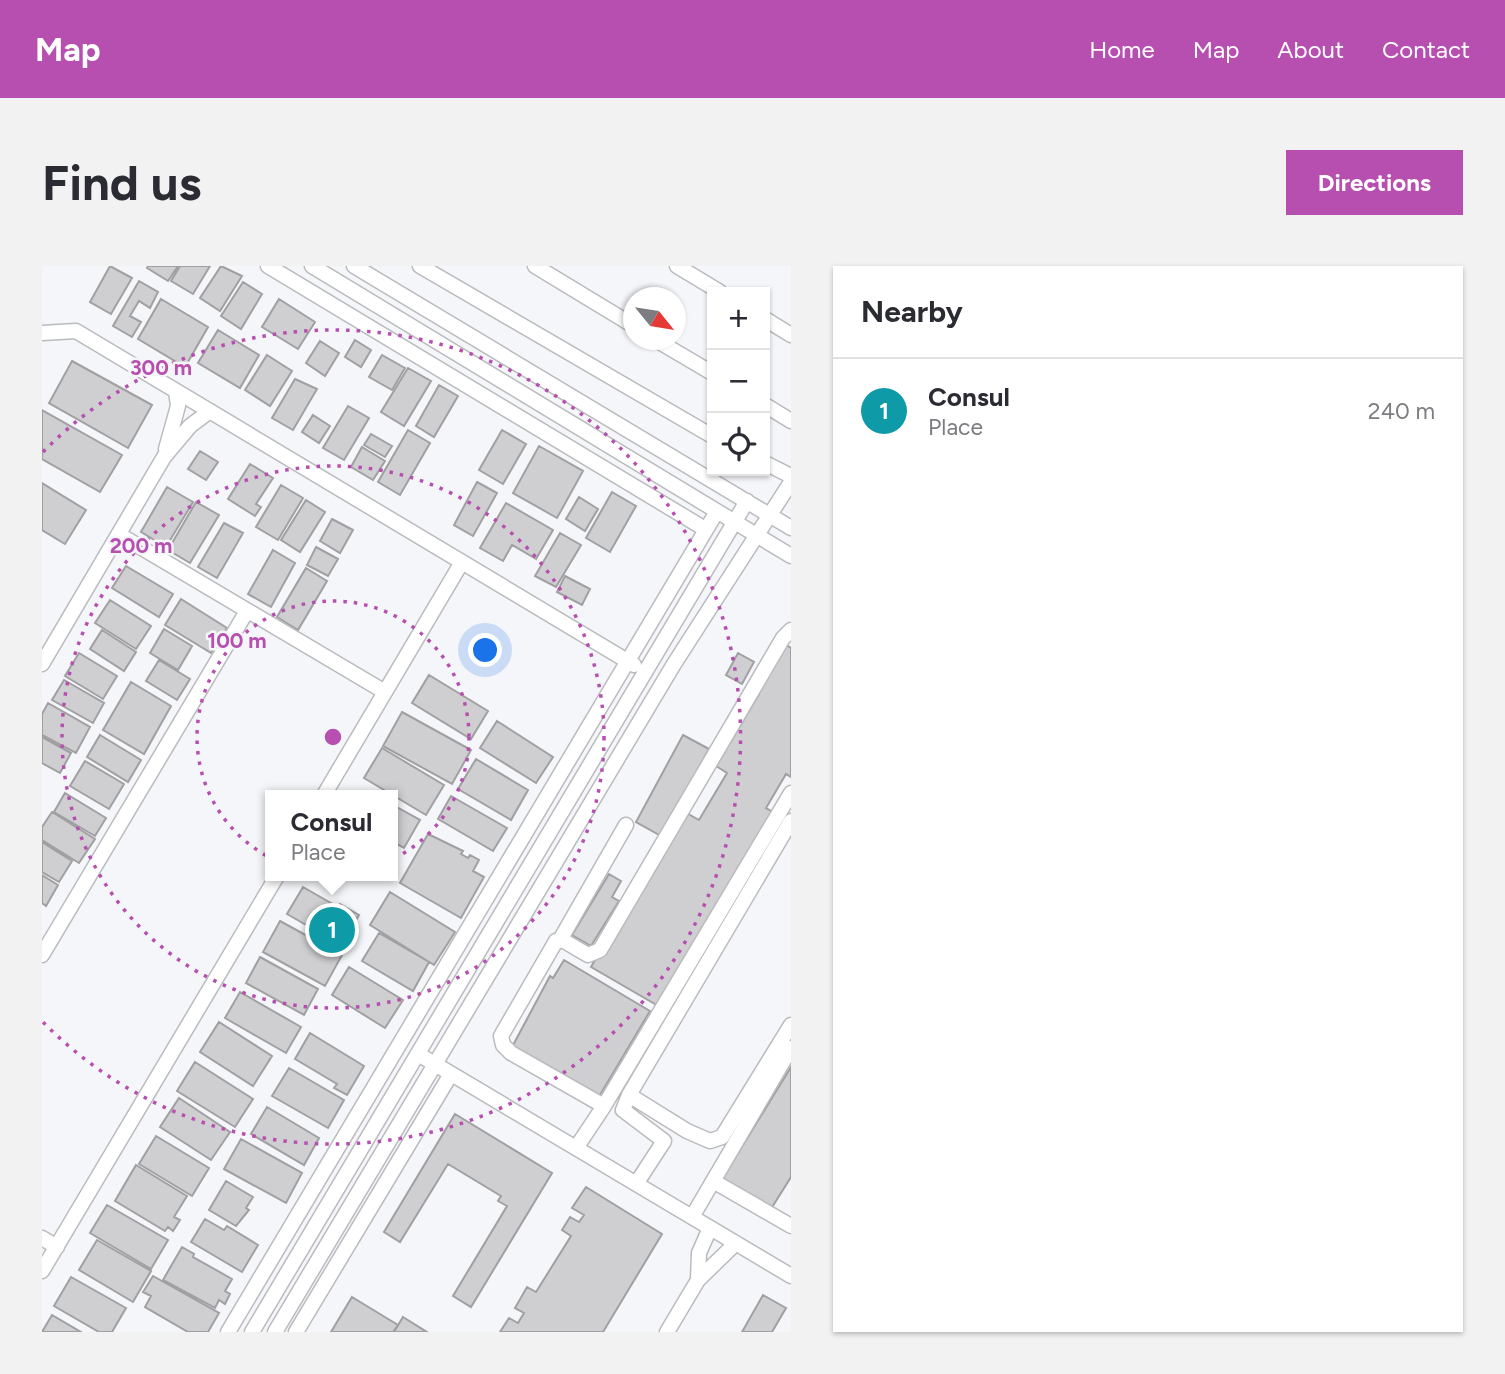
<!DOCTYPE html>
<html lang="en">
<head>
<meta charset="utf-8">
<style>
	:root { --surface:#fff; --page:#f2f2f3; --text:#2b2b33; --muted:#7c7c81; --line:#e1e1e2; --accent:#b74fb1 }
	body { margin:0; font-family:Figtree,sans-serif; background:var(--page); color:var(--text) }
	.controls { position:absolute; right:21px; top:21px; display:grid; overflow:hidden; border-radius:0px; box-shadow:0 2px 5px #0004 }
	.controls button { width:63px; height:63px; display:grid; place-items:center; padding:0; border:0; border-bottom:2px solid var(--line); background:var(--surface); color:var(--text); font:35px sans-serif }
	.compass { position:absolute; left:581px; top:21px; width:63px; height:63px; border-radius:50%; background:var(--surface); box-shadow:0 2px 5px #0004; rotate:120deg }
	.you { position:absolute; left:444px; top:385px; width:24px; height:24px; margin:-18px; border:5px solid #fff; border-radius:50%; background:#1a73e8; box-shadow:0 0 0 10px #1a73e833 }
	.badge { display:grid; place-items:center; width:46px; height:46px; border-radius:50%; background:var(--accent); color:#fff; font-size:23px; font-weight:700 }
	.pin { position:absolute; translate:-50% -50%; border:4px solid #fff; box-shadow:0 2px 7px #0006 }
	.popup { position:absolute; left:223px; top:524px; width:133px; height:91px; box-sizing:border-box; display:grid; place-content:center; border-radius:0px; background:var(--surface); filter:drop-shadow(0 2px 5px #0005); font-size:23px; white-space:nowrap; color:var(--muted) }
	.popup b { font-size:26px; color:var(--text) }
	.popup::after { content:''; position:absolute; left:50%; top:100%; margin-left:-14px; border:14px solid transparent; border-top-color:var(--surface) }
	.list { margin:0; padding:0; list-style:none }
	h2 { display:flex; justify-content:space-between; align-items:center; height:91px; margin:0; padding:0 28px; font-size:30px }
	h2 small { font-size:23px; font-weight:400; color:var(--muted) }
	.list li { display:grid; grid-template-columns:46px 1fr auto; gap:21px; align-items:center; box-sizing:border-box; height:105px; padding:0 28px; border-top:2px solid var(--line) }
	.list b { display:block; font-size:26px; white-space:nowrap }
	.list p { margin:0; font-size:23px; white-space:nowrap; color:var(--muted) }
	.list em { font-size:23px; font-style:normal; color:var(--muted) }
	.icon { flex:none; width:38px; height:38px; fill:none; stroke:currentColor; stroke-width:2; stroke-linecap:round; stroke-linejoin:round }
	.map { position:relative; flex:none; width:749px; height:1066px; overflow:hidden; border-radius:0px }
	header { display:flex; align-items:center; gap:42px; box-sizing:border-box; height:98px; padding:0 35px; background:var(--accent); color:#fff }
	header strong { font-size:33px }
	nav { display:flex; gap:38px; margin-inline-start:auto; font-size:24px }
	.intro { display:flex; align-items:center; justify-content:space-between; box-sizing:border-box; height:168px; padding:0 42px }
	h1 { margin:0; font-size:49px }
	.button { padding:18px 32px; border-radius:0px; background:var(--accent); color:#fff; font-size:24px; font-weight:700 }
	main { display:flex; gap:42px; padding:0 42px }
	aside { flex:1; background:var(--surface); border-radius:0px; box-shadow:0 2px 5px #0004 }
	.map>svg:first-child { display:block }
</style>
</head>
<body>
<header>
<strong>Map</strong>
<nav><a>Home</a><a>Map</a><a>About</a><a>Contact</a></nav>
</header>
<div class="intro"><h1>Find us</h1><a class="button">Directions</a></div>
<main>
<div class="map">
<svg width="749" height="1066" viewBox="0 0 749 1066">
	<rect width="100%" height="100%" fill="#f5f6f9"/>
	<path fill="#cfcfd2" stroke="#a09fa2" stroke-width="2" d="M68 0 90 12 69 48 48 36Z
		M106 0H136L126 15 105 2Z
		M138 0H168L151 28 129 15Z
		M179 0 200 10 178 45 158 32Z
		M97 15 116 26 108 42 97 35 88 50 99 56 90 71 71 60Z
		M201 16 220 28 199 63 179 50Z
		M119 33 166 61 143 101 96 73Z
		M237 33 273 56 256 83 220 61Z
		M176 64 217 89 198 122 156 97Z
		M313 74 329 84 319 101 303 91Z
		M278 75 297 87 283 110 264 97Z
		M225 89 250 105 228 140 203 124Z
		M340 89 363 102 350 124 327 111Z
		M30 95 110 139 86 182 7 137Z
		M366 102 389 115 362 160 339 146Z
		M253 113 275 123 251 164 230 152Z
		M397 119 416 130 392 171 374 160Z
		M306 140 327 152 302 194 281 182Z
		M0 144 80 189 58 226 0 193Z
		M271 149 288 160 277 177 260 166Z
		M366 164 388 177 358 229 336 216Z
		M460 164 484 178 461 218 437 204Z
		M329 168 350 180 343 191 322 179Z
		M497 180 541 205 515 252 471 227Z
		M320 181 343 195 331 214 309 201Z
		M158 185 176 196 164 214 146 203Z
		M208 198 231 212 214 238 219 241 213 250 186 233Z
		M435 216 455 227 431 270 412 259Z
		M0 217 44 244 23 278 0 264Z
		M239 219 261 232 236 274 214 261Z
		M125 221 151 236 124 281 99 266Z
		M570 226 594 240 568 286 544 272Z
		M537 231 556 243 543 265 524 253Z
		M264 234 283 246 258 286 239 274Z
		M154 236 177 249 148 297 126 284Z
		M464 237 511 264 494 293 470 279 461 295 438 282Z
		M290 253 311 264 298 287 278 275Z
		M182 257 201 267 175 312 156 301Z
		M518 267 539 279 514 321 493 310Z
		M274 281 296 293 286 310 265 299Z
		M231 284 253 297 229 341 206 328Z
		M84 300 131 328 117 351 70 322Z
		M264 302 285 315 256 364 235 351Z
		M523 310 548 323 540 339 515 326Z
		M139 333 185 362 169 387 123 359Z
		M68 334 109 360 94 383 53 357Z
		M122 363 150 380 136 404 108 387Z
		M60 364 94 386 82 405 48 383Z
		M741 377 749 382V511L744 508 724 542 733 547 618 741 549 701 641 545 657 554 685 507 674 500 717 428 713 425Z
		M37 387 75 410 61 433 23 410Z
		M696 387 712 396 700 418 684 409Z
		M117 394 148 413 135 434 104 415Z
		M387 409 446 445 429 473 370 437Z
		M22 414 62 437 51 457 10 434Z
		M89 416 129 440 102 488 61 464Z
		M6 437 48 461 34 487 0 469V448Z
		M360 446 429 484 410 518 341 480Z
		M455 455 511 491 494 517 438 482Z
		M58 469 99 494 86 516 45 491Z
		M641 469 667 483 619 570 594 556Z
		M0 471 29 487 18 507 0 497Z
		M340 482 402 519 384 549 322 512Z
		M434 493 486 524 469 554 416 523Z
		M43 495 82 518 67 543 28 520Z
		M23 527 64 552 53 570 12 546Z
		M409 530 465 562 451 585 396 553Z
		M351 539 378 554 362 582 351 576Z
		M10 546 53 573 37 597 0 574V561Z
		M386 568 421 585 419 588 426 592 428 589 437 594 431 605 442 611 419 652 358 617Z
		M0 576 30 595 17 616 0 606Z
		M567 608 579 615 570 631 577 635 549 680 530 669Z
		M0 609 16 619 4 640 0 637Z
		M261 621 296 641 298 638 317 649 299 679 245 648Z
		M348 626 413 666 392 699 328 659Z
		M238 655 300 689 283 720 221 686Z
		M337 667 387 696 371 725 320 695Z
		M218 691 276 723 262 749 204 717Z
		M522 694 608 745 555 834 469 783 508 710 511 712Z
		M307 701 361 734 343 762 290 729Z
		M198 726 259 761 244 787 183 752Z
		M177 756 230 790 211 820 158 786Z
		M268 767 322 800 305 829 292 822 295 818 253 793Z
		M153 796 211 833 193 861 135 825Z
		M749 801V911L729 943 680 913Z
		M247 802 302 834 286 862 230 830Z
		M137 832 188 866 169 894 118 861Z
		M225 841 277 872 262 899 209 868Z
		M413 848 510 907 429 1041 411 1030 465 940 456 935 459 930 406 898 358 976 342 966Z
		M114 870 167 902 150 930 97 898Z
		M199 873 260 907 244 937 182 903Z
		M94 899 145 930 132 951 138 954 131 965 126 961 123 965 73 935Z
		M184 915 211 931 204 942 207 944 194 960 167 944Z
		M544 921 620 968 561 1066H458L467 1052 476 1057 482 1047 473 1042 485 1021 494 1026 529 970 520 964 528 951 537 956 542 949 530 942Z
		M65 939 126 974 109 1003 48 967Z
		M163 953 182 964 185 960 216 979 200 1006 149 976Z
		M55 974 109 1005 91 1036 37 1004Z
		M140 981 152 988 151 991 190 1013 183 1025 188 1028 183 1038 177 1034 173 1042 121 1014Z
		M111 1010 177 1047 166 1066H146L103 1041 109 1030 101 1026Z
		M29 1011 84 1042 70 1066H57L12 1040Z
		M721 1029 744 1042 730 1066H700Z
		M310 1031 356 1059 351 1066H289Z
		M10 1049 39 1066H0Z
		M361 1051 385 1066H352Z"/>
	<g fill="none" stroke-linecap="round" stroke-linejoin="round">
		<defs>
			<path id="minor" d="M226 0 663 263
				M270 0 749 290
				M312 0 749 262
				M378 0 670 170
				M493 0 592 60
				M635 0 678 26
				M723 53 749 69
				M0 67 34 65 592 399
				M614 74 670 107
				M723 139 749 155
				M124 183 136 140 134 125
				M723 197 749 210
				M78 269 343 426
				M0 398 122 191 148 160 168 145
				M282 529 420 296
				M749 555 587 829 645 865 668 875 680 871 749 759
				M518 674 584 559
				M0 689 205 345
				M376 788 749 1010
				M587 829 581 844 622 875 594 918
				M562 840 749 527
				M534 882 562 840 469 787 461 779 459 770 514 675H522L546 689 558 684 741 372 749 364
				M671 915 749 960
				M650 951 749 782
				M0 972 15 981
				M0 1005 235 610
				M656 1014 657 987 668 962
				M186 1066 674 247
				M210 1066 705 235
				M233 1066 632 398 749 216
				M254 1066 409 808
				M625 1066 656 1014 694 977"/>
		</defs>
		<use href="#minor" stroke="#babbbe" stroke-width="17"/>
		<use href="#minor" stroke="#fff" stroke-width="14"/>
	</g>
	<g fill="none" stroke="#b74fb1" stroke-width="3.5" stroke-dasharray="3.5 7">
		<circle cx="291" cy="471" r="136"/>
		<circle cx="291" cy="471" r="271"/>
		<path d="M1 186A407 407 0 1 1 1 756"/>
	</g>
	<circle cx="291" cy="471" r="10" fill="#b74fb1" stroke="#f5f6f9" stroke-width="3.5"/>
	<g font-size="21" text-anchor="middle" font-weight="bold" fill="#b74fb1" stroke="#f5f6f9" stroke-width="5" stroke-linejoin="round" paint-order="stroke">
		<text x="119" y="109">300 m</text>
		<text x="99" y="287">200 m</text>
		<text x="195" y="382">100 m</text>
	</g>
</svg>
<div class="controls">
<button>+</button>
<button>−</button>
<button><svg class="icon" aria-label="locate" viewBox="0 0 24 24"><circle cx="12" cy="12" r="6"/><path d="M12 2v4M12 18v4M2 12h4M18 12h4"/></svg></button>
</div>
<svg class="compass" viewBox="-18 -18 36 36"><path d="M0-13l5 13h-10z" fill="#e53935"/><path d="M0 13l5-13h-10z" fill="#7c7c81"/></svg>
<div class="you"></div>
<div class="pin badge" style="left:290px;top:664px;background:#0f9aa8">1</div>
<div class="popup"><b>Consul</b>Place</div>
</div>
<aside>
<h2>Nearby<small></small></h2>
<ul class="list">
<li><span class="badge" style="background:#0f9aa8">1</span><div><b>Consul</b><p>Place</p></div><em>240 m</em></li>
</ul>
</aside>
</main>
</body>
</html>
